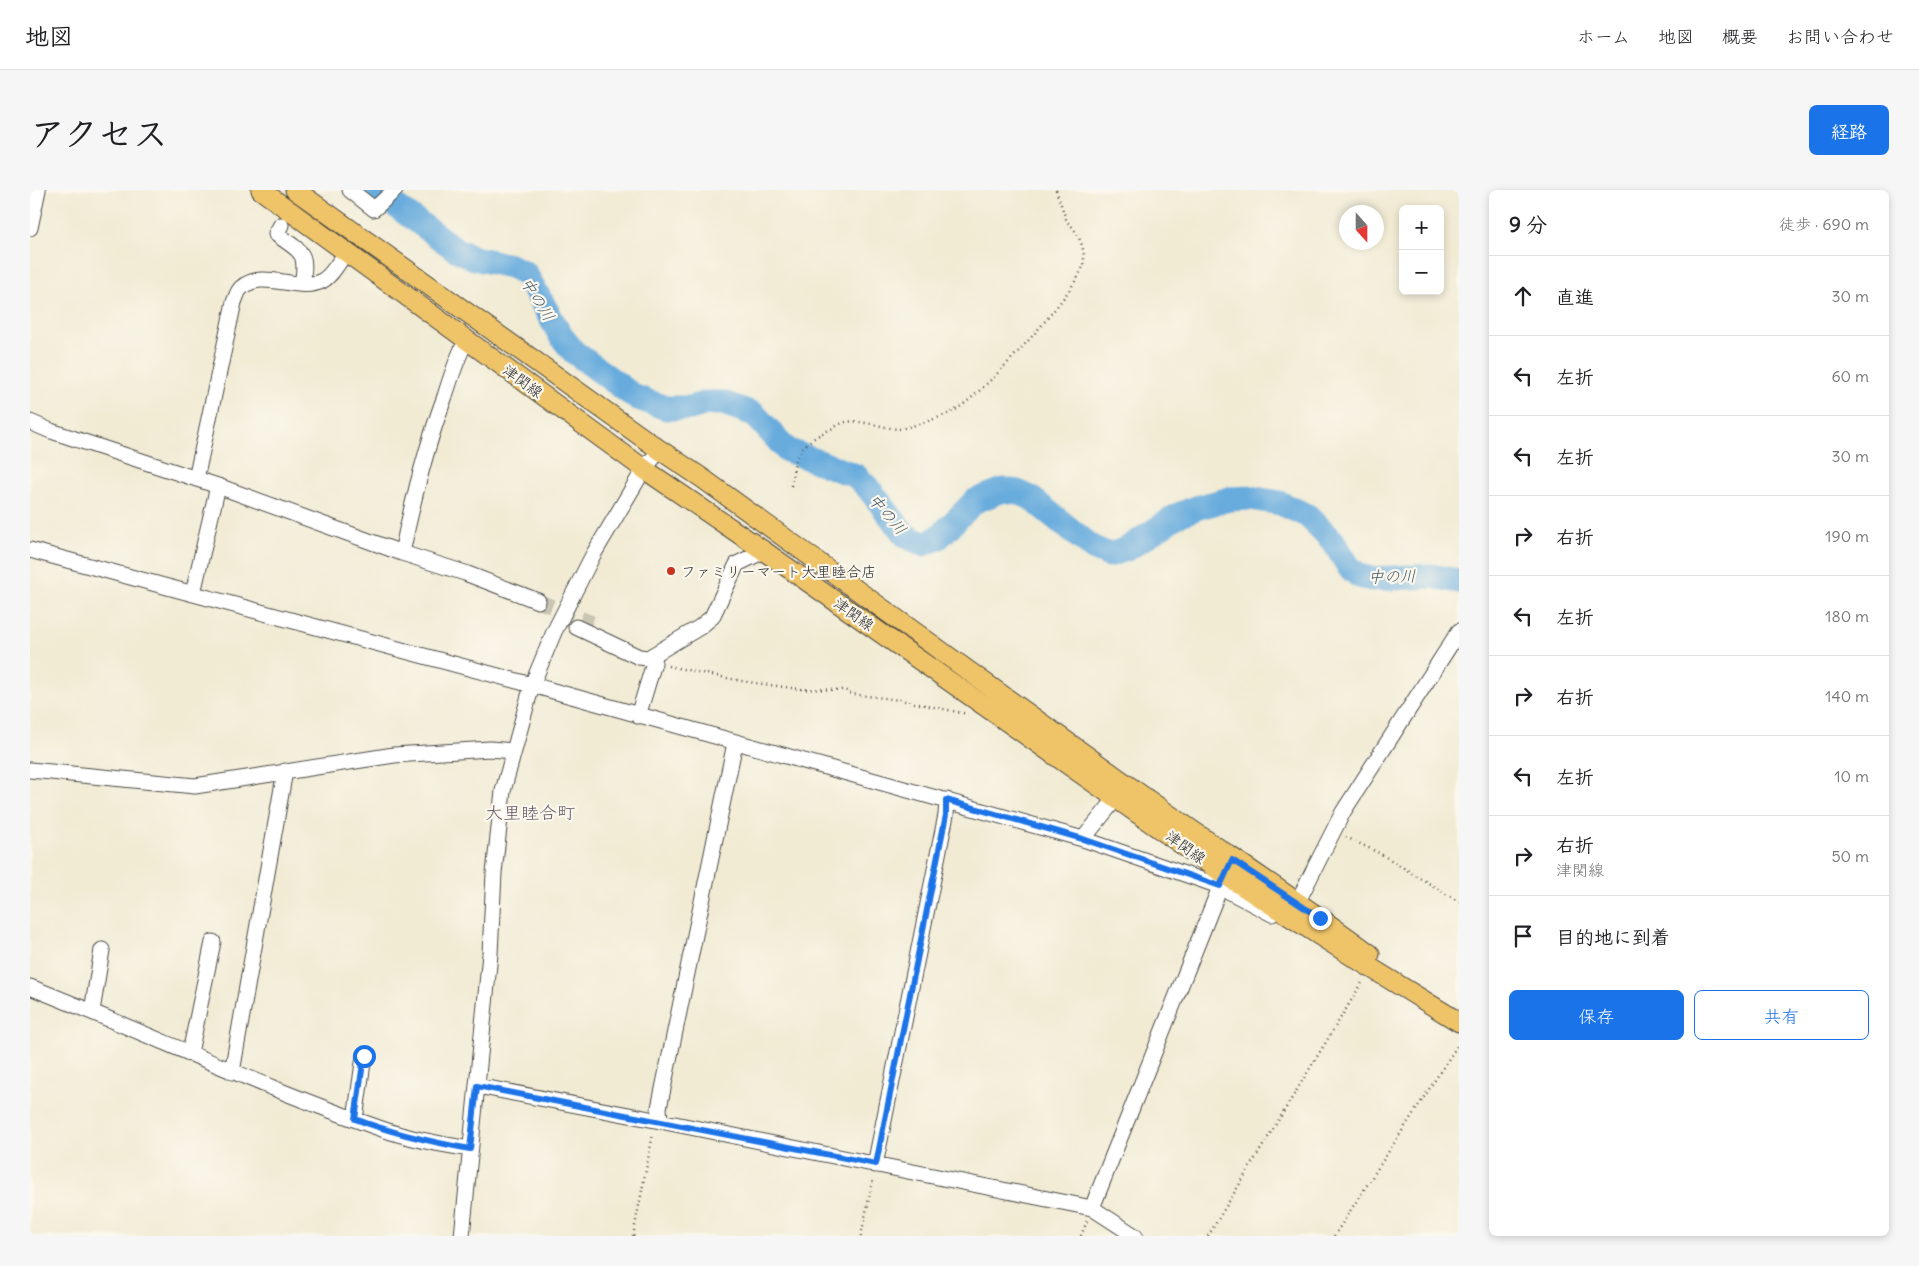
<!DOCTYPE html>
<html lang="ja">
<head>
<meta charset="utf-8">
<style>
	:root { --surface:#fff; --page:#f6f6f6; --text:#202124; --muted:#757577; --line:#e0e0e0; --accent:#1a73e8 }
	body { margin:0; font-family:Delius,"Klee One",sans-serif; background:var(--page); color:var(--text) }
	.controls { position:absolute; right:15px; top:15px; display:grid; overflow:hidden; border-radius:8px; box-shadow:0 2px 8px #0003 }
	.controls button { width:45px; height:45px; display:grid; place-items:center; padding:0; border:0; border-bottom:1px solid var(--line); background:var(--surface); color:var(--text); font:25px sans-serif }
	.compass { position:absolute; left:1309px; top:15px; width:45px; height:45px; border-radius:50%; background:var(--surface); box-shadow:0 2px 8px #0003; rotate:159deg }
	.stop { position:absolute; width:15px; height:15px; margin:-11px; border:4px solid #1a73e8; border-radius:50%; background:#fff }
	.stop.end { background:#1a73e8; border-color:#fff; box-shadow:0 1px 5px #0008 }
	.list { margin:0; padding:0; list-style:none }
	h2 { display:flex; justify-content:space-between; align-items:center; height:65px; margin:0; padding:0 20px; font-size:21px }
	h2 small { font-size:16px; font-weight:400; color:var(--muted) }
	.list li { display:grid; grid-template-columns:32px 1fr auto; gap:15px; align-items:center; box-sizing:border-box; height:80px; padding:0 20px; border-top:1px solid var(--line) }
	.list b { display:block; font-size:19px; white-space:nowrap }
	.list p { margin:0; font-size:16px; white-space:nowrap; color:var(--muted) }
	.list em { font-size:16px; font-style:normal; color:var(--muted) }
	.actions { display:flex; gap:10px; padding:15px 20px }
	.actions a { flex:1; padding:11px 0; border:1px solid var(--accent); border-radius:8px; text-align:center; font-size:18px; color:var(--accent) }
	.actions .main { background:var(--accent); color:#fff }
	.icon { flex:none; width:28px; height:28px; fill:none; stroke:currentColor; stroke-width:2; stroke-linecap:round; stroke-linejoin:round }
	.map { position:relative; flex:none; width:1429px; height:1046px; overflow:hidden; border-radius:8px }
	header { display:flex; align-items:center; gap:30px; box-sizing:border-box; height:70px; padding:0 25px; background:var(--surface); border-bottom:1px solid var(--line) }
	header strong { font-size:24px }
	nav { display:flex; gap:28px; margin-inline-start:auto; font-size:18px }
	.intro { display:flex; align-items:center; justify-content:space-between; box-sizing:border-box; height:120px; padding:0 30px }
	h1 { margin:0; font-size:35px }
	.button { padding:12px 22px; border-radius:8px; background:var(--accent); color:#fff; font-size:18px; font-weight:700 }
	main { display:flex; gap:30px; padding:0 30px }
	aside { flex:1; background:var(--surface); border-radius:8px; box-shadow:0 2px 8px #0003 }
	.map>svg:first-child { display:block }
</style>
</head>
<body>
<header>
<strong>地図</strong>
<nav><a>ホーム</a><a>地図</a><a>概要</a><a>お問い合わせ</a></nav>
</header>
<div class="intro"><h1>アクセス</h1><a class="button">経路</a></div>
<main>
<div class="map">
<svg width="1429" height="1046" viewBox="0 0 1429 1046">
	<rect width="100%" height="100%" fill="#fbf7ec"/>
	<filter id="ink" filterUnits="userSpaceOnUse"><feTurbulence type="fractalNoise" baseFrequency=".02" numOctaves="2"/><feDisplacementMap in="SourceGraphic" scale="10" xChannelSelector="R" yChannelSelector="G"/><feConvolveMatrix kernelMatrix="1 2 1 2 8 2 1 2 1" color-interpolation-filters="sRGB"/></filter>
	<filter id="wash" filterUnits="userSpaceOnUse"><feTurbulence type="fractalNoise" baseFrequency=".0096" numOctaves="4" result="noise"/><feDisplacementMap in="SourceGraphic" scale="20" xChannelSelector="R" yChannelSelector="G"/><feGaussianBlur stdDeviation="1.12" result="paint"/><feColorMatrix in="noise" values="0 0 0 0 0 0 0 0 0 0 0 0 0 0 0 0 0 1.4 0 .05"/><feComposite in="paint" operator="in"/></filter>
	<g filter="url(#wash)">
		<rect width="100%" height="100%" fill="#f1ebd4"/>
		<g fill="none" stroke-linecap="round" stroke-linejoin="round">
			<path stroke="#67acdd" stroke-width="25" d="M344 0 425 59 444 68 480 76 495 83 531 146 544 162 605 207 636 218H660L677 213H693L724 224 757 260 826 286 839 299 876 346 893 354 908 348 945 311 973 300 988 302 1001 308 1063 358 1079 365 1097 359 1148 325 1169 317 1200 309 1220 308 1250 313 1278 326 1303 351 1319 377 1329 386 1342 389 1401 386 1429 391"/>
		</g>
	</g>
	<g filter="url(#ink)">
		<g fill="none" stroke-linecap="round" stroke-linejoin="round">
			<path stroke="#c9c5b2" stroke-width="15" stroke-dasharray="15 8" stroke-linecap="butt" d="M508 411 562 433"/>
			<defs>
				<path id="minor" d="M320 0 344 19 365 0
					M251 35 246 44C271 62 278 61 272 94
					M0 38 8 0
					M0 232 21 241 188 296 372 363 435 383 508 411
					M166 289 204 112C206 108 207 102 211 98 233 78 267 103 292 91 300 87 305 78 310 71
					M0 360 502 495 1053 649 1189 696 1242 724
					M372 363C383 309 396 257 415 206 420 190 425 174 432 159
					M163 403 188 296
					M546 437 609 467 618 468
					M608 526 624 473 618 468 670 437 682 427 707 374 734 361
					M0 580 165 596 364 565 460 559 484 561
					M1053 649 1087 607
					M1267 713 1313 622 1429 441
					M0 797C118 843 232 898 352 939 380 949 411 954 440 959
					M62 821 72 760
					M160 863 183 752
					M202 882 255 581
					M447 896 625 930 1062 1018 1105 1046
					M325 929 334 866
					M630 931 629 918 705 553
					M845 975 916 625 917 610
					M1062 1018 1194 687
					M432 1046 460 764 464 683 473 601 502 495 524 442 563 365 614 279 630 260"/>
				<path id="major" d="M231 0 614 279 734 361 1195 685 1320 765 1429 832
					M265 0 630 260 672 288C820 395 968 503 1117 609 1191 661 1267 710 1340 764"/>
			</defs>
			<use href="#minor" stroke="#494844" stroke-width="17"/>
			<use href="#major" stroke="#494844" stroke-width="21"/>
			<path stroke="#494844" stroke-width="2.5" stroke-dasharray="1 4" stroke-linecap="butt" d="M761 296C765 264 770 254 799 240 804 238 810 233 816 232 827 229 855 238 868 239 876 239 914 226 922 222 950 208 1044 105 1053 76 1057 62 1048 40 1037 32L1026 0
				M638 476 711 491 769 499 815 500 821 504 870 510 938 524
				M1316 647 1351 664 1429 712
				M603 1046 623 944
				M831 1046 843 989
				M1051 1046 1057 1031
				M1178 1046 1333 791
				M1304 1046 1429 853"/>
			<use href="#minor" stroke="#fff" stroke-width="15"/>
			<use href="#major" stroke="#efc469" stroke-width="19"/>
		</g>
	</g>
	<g fill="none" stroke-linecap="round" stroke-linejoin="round" filter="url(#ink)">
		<path stroke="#1a73e8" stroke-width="6" d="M334 866 325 929C362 943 401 952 440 959L447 896 846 974 916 625V610L1053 649 1190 696 1202 670 1290 728"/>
	</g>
	<circle fill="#c8321e" stroke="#fbf7ec" stroke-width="2" cx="641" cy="381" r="5"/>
	<g text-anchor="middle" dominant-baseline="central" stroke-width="4.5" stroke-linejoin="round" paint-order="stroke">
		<g font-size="15" fill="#2b2b2b" stroke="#fbf7ec">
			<text transform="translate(493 191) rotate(36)">津関線</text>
			<text transform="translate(824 424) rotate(35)">津関線</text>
			<text transform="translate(1156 657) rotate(36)">津関線</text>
		</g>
		<g font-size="15" fill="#2b2b2b" stroke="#fbf7ec" text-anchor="start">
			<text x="651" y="381">ファミリーマート大里睦合店</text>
		</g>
		<g font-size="16" font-style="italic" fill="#405869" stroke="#fbf7ec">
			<text transform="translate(508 109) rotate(58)">中の川</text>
			<text transform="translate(858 324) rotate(49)">中の川</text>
			<text transform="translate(1362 386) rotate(-1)">中の川</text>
		</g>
		<g font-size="18" fill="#675869" stroke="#fbf7ec">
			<text x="500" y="622">大里睦合町</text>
		</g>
	</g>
</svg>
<div class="controls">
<button>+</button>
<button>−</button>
</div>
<svg class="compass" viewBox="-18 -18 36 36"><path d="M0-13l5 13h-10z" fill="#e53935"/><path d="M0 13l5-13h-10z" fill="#757577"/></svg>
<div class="stop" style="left:334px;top:866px"></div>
<div class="stop end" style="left:1290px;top:728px"></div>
</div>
<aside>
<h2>9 分<small>徒歩 · 690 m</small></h2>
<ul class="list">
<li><svg class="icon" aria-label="ahead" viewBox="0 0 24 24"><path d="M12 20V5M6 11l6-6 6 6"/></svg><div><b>直進</b></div><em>30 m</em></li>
<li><svg class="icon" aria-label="left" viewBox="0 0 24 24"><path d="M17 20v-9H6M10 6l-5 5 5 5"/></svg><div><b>左折</b></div><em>60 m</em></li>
<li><svg class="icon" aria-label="left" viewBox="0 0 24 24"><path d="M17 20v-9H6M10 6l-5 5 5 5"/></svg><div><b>左折</b></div><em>30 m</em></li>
<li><svg class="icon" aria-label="right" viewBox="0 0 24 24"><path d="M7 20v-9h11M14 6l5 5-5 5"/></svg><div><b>右折</b></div><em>190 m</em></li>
<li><svg class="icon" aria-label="left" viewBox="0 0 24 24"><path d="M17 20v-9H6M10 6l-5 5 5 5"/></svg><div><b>左折</b></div><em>180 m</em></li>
<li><svg class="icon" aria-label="right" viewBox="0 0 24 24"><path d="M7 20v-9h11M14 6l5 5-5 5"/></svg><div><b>右折</b></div><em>140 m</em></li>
<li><svg class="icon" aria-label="left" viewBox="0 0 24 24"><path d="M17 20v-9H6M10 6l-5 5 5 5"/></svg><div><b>左折</b></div><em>10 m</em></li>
<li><svg class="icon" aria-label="right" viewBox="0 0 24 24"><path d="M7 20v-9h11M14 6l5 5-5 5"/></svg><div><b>右折</b><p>津関線</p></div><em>50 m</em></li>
<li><svg class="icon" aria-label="arrive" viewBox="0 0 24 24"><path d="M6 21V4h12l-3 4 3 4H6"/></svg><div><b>目的地に到着</b></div></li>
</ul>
<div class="actions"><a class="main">保存</a><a>共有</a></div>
</aside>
</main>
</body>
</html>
